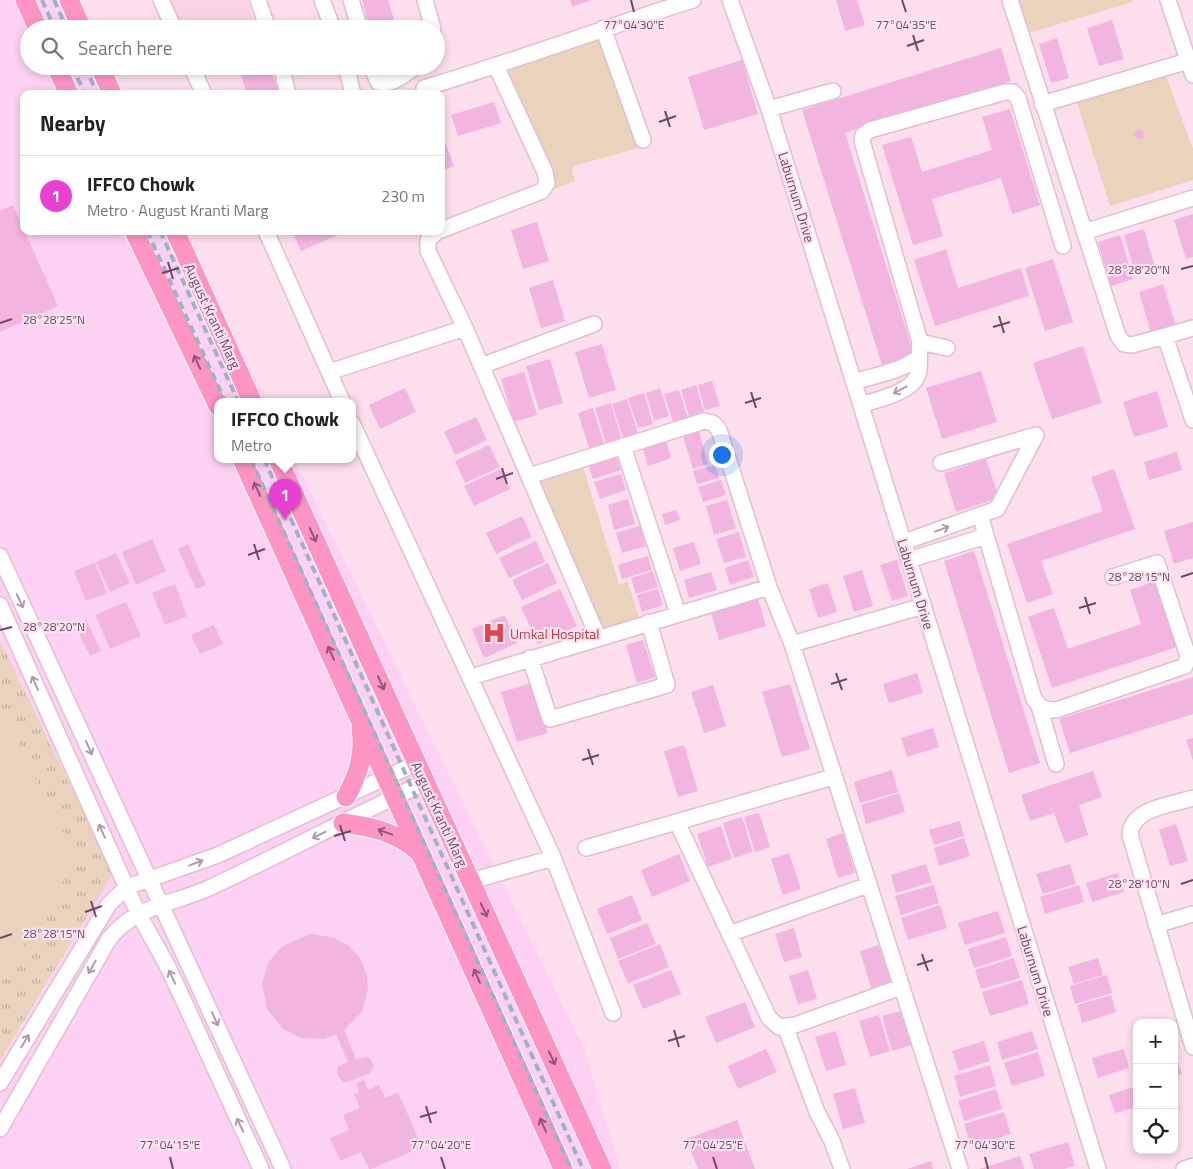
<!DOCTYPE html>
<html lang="en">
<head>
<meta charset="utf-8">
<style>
	:root { --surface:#fff; --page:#f6f6f6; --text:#222; --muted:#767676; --line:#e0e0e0; --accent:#e841d1 }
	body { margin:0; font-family:"Titillium Web",sans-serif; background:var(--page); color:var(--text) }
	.controls { position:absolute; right:15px; bottom:15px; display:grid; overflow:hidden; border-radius:10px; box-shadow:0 2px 8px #0003 }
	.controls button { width:45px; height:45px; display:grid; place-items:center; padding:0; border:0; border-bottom:1px solid var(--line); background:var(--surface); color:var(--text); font:25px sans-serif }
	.you { position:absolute; left:721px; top:454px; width:18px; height:18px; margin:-12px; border:4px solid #fff; border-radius:50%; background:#1a73e8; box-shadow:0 0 0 8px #1a73e833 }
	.badge { display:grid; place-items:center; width:32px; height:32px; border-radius:50%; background:var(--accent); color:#fff; font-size:16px; font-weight:700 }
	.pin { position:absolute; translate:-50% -41px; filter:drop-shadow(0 1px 2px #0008) }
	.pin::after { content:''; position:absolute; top:26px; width:18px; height:15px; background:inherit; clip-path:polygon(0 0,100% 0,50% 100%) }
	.popup { position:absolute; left:214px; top:398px; width:142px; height:65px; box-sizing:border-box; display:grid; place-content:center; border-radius:10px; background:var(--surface); filter:drop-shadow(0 1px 4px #0005); font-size:16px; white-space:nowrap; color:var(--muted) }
	.popup b { font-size:19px; color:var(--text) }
	.popup::after { content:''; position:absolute; left:50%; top:100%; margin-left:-10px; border:10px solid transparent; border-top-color:var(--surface) }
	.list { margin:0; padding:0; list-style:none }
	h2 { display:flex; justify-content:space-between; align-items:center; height:65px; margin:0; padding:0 20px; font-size:21px }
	h2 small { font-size:16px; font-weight:400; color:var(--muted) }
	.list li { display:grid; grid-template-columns:32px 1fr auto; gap:15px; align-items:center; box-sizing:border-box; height:80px; padding:0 20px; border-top:1px solid var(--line) }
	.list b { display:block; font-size:19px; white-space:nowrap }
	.list p { margin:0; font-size:16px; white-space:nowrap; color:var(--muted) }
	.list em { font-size:16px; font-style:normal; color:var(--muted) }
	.icon { flex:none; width:28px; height:28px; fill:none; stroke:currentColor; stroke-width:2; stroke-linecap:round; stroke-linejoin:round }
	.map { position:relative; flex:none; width:1193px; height:1169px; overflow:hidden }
	.search { position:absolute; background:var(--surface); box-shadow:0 2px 8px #0003; left:20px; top:20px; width:425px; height:55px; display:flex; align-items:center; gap:12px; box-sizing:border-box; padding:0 18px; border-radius:28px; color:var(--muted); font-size:19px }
	.panel { position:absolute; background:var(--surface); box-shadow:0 2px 8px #0003; left:20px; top:90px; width:425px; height:145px; border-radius:10px }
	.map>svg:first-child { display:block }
</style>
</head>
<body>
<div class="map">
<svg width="1193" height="1169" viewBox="0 0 1193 1169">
	<defs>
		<pattern id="grass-tufts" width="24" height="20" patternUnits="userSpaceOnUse" patternTransform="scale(1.25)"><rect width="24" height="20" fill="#e9d3bd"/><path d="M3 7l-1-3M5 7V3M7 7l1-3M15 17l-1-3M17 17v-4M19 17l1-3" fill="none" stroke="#c1ad9d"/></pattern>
	</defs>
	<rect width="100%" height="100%" fill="#fcdeec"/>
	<path fill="#f9d2e6" d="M164 0H247L254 24 241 29H175Z"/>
	<path fill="#fdd1f3" d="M0 0H69L83 29H29V66H101L115 94H24V231H183L266 401H218V459H294L584 1049 620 1169H0Z"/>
	<path fill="url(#grass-tufts)" d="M0 641 113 873 0 1060Z"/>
	<path fill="#e9d3bd" d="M1015 0H1131L1132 2 1026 34Z
		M601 33 642 147 574 166 572 171 575 181 552 190 553 183 502 68Z
		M1165 73 1193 149V180L1110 206 1076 100Z
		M583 467 619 584 628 582 639 619 602 630 537 481Z
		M0 708 77 859 0 984Z"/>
	<path fill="#f2b5df" d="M362 0H388L397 29H370Z
		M570 0H592L572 7Z
		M836 0H857L865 25 845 31Z
		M418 20 421 29H403L405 24Z
		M1112 20 1124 59 1099 66 1087 28Z
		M1057 38 1069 78 1051 83 1039 44Z
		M1001 48 1011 81 845 133 914 355 882 365 802 110Z
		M742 60 758 114 704 130 688 77Z
		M238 66H270L279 94H247Z
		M382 66H409V67L385 75Z
		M494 102 501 123 458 136 451 115Z
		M1010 109 1040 205 1012 214 1001 178 932 199 943 236 913 245 882 145 911 137 922 172 992 150 982 117Z
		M1134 134a5 5 0 1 1 10 0a5 5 0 1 1-10 0Z
		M446 144 454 166 441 171V145Z
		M13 205 58 306 0 332V211Z
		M1193 214V257L1186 259 1174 220Z
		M537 222 549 261 523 269 511 230Z
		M1144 229 1155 267 1135 273 1124 235Z
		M292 231H337L338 235 301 251Z
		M1120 235 1133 279 1111 286 1098 242Z
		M946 249 958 288 1021 268 1029 296 935 326 914 260Z
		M1053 259 1073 322 1045 331 1025 268Z
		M553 280 565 321 541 328 529 288Z
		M1163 284 1176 326 1151 333 1139 292Z
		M602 344 616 390 589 398 575 352Z
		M1083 346 1102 403 1052 419 1033 363Z
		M550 359 563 403 539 410 526 366Z
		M981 371 997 422 942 439 926 388Z
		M524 372 537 415 514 422 501 379Z
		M712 381 720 406 705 410 698 385Z
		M696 385 704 412 689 416 681 390Z
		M405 388 416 412 380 429 369 405Z
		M660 388 669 416 654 421 646 393Z
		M679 390 688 418 673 422 664 394Z
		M1157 391 1168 427 1134 437 1123 402Z
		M644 393 653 424 638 428 628 398Z
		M627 399 638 433 623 438 612 404Z
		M611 403 621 438 606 443 595 408Z
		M593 408 604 444 589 448 578 413Z
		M476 417 487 440 455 455 444 432Z
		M699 431 708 464 693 469 683 436Z
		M666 441 671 458 648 466 643 449Z
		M489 445 500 467 465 483 455 461Z
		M1177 452 1182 470 1149 480 1144 462Z
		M616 455 621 470 593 479 588 464Z
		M986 459 999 498 956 512 944 473Z
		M715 465 719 478 697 484 693 471Z
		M501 469 510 489 474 506 464 486Z
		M1114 469 1135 529 1041 561 1053 594 1027 603 1007 544 1103 511 1091 477Z
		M621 474 626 490 600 499 594 482Z
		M721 480 726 495 703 502 698 487Z
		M628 499 635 524 614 530 608 505Z
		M727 500 736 528 714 535 706 506Z
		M676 510 680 520 665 525 662 514Z
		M522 516 532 537 496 554 486 533Z
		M1193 522V558L1174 564 1164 531Z
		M640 526 646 546 622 553 616 533Z
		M739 532 746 557 724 563 716 539Z
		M152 539 166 571 136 585 122 552Z
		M536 541 545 562 509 578 499 558Z
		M694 542 701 564 680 571 673 548Z
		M188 544 206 585 196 589 178 549Z
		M974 551 1040 763 1009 773 944 561Z
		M116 553 130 583 110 592 96 562Z
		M648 556 652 570 622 579 618 565Z
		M748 560 754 577 730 585 725 568Z
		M897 560 908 596 892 601 880 565Z
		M95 563 107 593 86 601 74 571Z
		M548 563 557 583 522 600 512 580Z
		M862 570 873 606 854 612 843 576Z
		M653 571 658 587 636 594 631 578Z
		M711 572 717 590 689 598 684 580Z
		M1155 581 1177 647 1052 688 1028 617 1054 608 1068 649 1141 624 1130 590Z
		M828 583 837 612 818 618 809 589Z
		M175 584 187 616 165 625 152 593Z
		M560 589 577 626 538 644 521 607Z
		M658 589 663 605 642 612 637 595Z
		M758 599 766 626 719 640 711 613Z
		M126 602 141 636 110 649 95 615Z
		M505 615 517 643 484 658 472 629Z
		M86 620 101 651 90 656 75 625Z
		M214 625 223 644 200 654 191 635Z
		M643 640 655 677 637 683 626 645Z
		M917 673 923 693 889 703 883 684Z
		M1193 677V714L1070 753 1059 719Z
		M533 683 548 733 517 742 501 692Z
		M790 684 810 749 782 757 762 692Z
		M713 685 726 726 704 733 691 692Z
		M933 728 939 747 907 757 901 738Z
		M1193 738V761L1186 740Z
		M684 745 698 791 678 797 664 751Z
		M892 770 898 792 860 803 854 782Z
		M1093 771 1102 797 1079 805 1088 835 1065 843 1054 813 1030 821 1021 795Z
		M899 793 905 812 866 824 861 805Z
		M759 813 770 847 755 852 744 817Z
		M742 817 753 852 734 858 723 823Z
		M960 821 964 836 934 845 929 830Z
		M1176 824 1188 861 1170 866 1159 830Z
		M721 826 732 859 708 867 697 834Z
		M843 833 855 873 838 878 826 839Z
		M964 838 970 856 939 866 934 848Z
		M789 853 801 889 783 895 771 859Z
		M679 854 690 881 652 897 641 870Z
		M926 864 932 882 896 893 891 875Z
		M1070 864 1076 884 1043 894 1036 874Z
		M1118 873 1124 892 1092 902 1086 883Z
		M934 885 939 903 901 915 895 896Z
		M1079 885 1084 902 1045 914 1040 897Z
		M632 895 642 920 607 934 597 909Z
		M940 905 947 928 908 940 901 918Z
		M998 911 1005 933 965 945 958 923Z
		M647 923 656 944 618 959 610 938Z
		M794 928 802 957 784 962 775 934Z
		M310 934 332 937 349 946 360 958 367 975 368 989 362 1012 344 1030 356 1059 367 1057 371 1060 374 1066 370 1073 348 1082H344L339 1078 337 1070 339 1066 348 1062 336 1034 324 1039 301 1038 283 1029 267 1009 262 984 268 963 281 947Z
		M1006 937 1012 956 974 968 968 949Z
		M660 944 669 967 628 983 618 961Z
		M879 945 891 982 871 988 860 951Z
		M1014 958 1020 978 981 989 975 970Z
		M1098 958 1103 975 1074 984 1068 967Z
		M671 970 681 994 643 1009 633 985Z
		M808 970 817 999 798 1004 789 976Z
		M1107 975 1112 993 1075 1004 1070 986Z
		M1022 980 1029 1004 990 1016 982 992Z
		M1111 995 1116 1012 1082 1023 1077 1005Z
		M745 1002 755 1027 716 1043 705 1017Z
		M901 1011 911 1045 892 1051 882 1016Z
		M879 1015 890 1051 870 1057 859 1021Z
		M836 1031 846 1065 826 1071 815 1037Z
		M1032 1031 1038 1049 1002 1060 997 1042Z
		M984 1041 990 1061 959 1071 952 1051Z
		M766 1049 777 1072 738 1089 728 1066Z
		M1124 1049 1129 1068 1098 1078 1092 1058Z
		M1038 1052 1045 1076 1012 1086 1004 1063Z
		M1174 1052 1182 1074 1174 1077Z
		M990 1065 996 1086 960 1097 954 1076Z
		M364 1080 368 1090 379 1085 385 1098 398 1092 422 1147 371 1169H369L361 1152 340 1161 330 1138 349 1130 343 1115 360 1108 354 1094 359 1092 356 1083Z
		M1137 1086V1107L1115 1113 1109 1095Z
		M855 1088 865 1123 843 1129 833 1094Z
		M996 1089 1002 1109 964 1121 958 1101Z
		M1004 1112 1011 1134 971 1146 964 1124Z
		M737 1120 755 1169H698L686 1139Z
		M1068 1142 1075 1166 1064 1169H1034L1029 1154Z
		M1020 1156 1024 1169H979Z
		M931 1161 933 1169H907Z"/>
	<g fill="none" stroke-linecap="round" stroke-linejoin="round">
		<defs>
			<path id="minor" d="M161 0 174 29
				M258 0 268 29
				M322 0 333 29
				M351 0 360 29
				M425 0 433 29
				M730 0 769 109 1098 1169
				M1010 0 1118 336 1124 344 1132 345 1165 336
				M1168 0 1193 75
				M603 28 643 140
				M191 66 204 94
				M281 66 288 94
				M346 66 353 94
				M371 66 378 82C392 86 405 74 416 66
				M424 88C515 61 603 28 693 0
				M1042 104 1188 61
				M769 109 833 91
				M441 230 542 191 547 183 545 172 496 66
				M266 231 342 401
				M438 231 428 240V251L465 328 598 637
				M1084 232 1193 198
				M1193 328 1165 336 1193 420
				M920 342 947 348
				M481 366 594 324
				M329 372 465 328
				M854 382C875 375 901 372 919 357
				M861 405C878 399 917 392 919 370 920 361 919 351 920 342L862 141 863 135 870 130 1005 92H1013L1018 98 1063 246
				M352 423 553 857 613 1013
				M623 446 678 614
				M529 476 704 421 713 423 719 430 769 587 792 644 960 1169
				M980 515 1034 699C1040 708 1045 710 1056 710L1185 666 1188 656 1157 563 1113 577
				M904 542 997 509 1036 435 941 463
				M0 556 283 1169
				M909 560 986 536
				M0 605 138 913 169 969 261 1169
				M792 644 923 606
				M530 658 550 719 667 685 649 622
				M471 677 769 587
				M1039 706 1056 764
				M1193 798C1171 805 1131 808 1130 835L1193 1047
				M677 822 769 1018 779 1027 795 1025 901 987
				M586 848 833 777
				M471 881 553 858
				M1156 925 1193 914
				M729 934 868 885
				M785 1026 817 1112 832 1141 842 1169
				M0 1083 109 904 127 887 218 855 417 763
				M0 1129 109 939C136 905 171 905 209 888 282 854 353 816 426 782
				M1184 1169 1193 1166"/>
			<path id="major" d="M25 0 38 29
				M69 0 82 29
				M56 66 69 94
				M100 66 112 94
				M134 231 218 406
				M175 231 252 401
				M242 459 563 1169
				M278 459 602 1169
				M346 797C358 775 365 754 361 729
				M343 823C373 827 396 832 419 852"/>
		</defs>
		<use href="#minor" stroke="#e2bdd3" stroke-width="18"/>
		<use href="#major" stroke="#fff" stroke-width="21"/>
		<use href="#minor" stroke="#fff" stroke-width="15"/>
		<use href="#major" stroke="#fc95c4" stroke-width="19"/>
		<path stroke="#9eb3c4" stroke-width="4" stroke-dasharray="8 5" stroke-linecap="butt" d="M42 0 55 29
			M54 0 67 29
			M72 66 85 94
			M85 66 97 94
			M147 231 225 401
			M160 231 238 401
			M251 459 571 1169
			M264 459 583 1169"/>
	</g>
	<defs><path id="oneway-shaft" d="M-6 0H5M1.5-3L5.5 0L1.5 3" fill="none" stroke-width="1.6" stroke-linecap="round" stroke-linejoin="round" transform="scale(1.25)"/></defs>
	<g stroke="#8e5679">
		<use href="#oneway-shaft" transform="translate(197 362) rotate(-115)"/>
		<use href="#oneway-shaft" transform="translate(257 489) rotate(-115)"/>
		<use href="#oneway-shaft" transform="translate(313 535) rotate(65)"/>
		<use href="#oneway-shaft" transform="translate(331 653) rotate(-114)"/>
		<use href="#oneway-shaft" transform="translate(381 683) rotate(66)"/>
		<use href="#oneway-shaft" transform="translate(385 832) rotate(-160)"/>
		<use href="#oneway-shaft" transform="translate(484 910) rotate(65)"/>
		<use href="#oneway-shaft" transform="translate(477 976) rotate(-114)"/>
		<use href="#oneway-shaft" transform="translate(552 1058) rotate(65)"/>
		<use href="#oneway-shaft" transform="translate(543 1125) rotate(-114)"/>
	</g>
	<g stroke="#b199ab">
		<use href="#oneway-shaft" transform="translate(900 390) rotate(152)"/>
		<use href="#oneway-shaft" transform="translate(942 529) rotate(-20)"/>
		<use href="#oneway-shaft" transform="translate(20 601) rotate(64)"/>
		<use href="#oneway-shaft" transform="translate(35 683) rotate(-114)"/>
		<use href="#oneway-shaft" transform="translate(89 748) rotate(66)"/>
		<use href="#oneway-shaft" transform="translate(102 831) rotate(-114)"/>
		<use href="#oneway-shaft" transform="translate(319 835) rotate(154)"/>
		<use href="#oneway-shaft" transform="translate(196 863) rotate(-21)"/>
		<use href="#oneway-shaft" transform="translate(92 967) rotate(120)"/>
		<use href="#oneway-shaft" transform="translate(172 977) rotate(-115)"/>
		<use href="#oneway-shaft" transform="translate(215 1019) rotate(66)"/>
		<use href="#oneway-shaft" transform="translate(25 1041) rotate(-59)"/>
		<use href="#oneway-shaft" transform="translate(240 1125) rotate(-115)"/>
	</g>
	<path fill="none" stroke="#724666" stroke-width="2" d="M631 0 634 12M902 0 906 12M913 35 918 51M907 46 924 40M665 111 670 127M659 122 676 116M168 262 173 279M1181 269 1193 266M162 273 179 268M999 316 1004 333M0 323 12 319M993 327 1010 322M751 392 756 408M745 403 761 398M502 468 507 484M496 479 513 473M254 544 259 560M248 555 265 549M1181 577 1193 573M1085 597 1090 614M1079 608 1096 603M0 630 12 627M836 673 842 690M831 684 847 679M588 749 593 765M582 760 599 755M340 825 345 841M334 836 351 831M1181 884 1193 880M91 901 96 917M85 912 102 906M0 938 12 934M922 954 928 971M917 965 933 960M674 1030 679 1047M668 1041 685 1036M426 1106 431 1123M420 1117 437 1112M170 1157 173 1169M441 1157 445 1169M713 1157 717 1169M985 1157 988 1169"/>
	<defs>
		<symbol id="hospital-bare" viewBox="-9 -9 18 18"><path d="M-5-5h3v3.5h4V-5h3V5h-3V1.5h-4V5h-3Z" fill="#e0444e" stroke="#ffe4f1" stroke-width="2.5" paint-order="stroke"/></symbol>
	</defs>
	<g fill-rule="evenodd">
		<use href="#hospital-bare" x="478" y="617" width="32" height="32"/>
	</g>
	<g text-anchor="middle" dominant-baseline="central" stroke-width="4.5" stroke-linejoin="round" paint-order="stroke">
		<g font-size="14" fill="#724666" stroke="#ffe4f1">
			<text transform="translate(797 197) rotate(73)">Laburnum Drive</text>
			<text transform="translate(213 316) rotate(65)">August Kranti Marg</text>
			<text transform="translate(916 584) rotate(73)">Laburnum Drive</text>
			<text transform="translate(440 814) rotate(65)">August Kranti Marg</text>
			<text transform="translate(1036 971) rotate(73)">Laburnum Drive</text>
		</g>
		<g font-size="14" fill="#be3a42" stroke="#ffe4f1" text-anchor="start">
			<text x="510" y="633">Umkal Hospital</text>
		</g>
	</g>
	<g font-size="12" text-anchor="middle" fill="#724666" stroke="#ffe4f1" stroke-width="4.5" stroke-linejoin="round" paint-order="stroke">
		<text x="634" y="29">77°04'30"E</text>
		<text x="906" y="29">77°04'35"E</text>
		<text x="1139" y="274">28°28'20"N</text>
		<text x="54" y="324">28°28'25"N</text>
		<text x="1139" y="581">28°28'15"N</text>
		<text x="54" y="631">28°28'20"N</text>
		<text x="1139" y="888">28°28'10"N</text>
		<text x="54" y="938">28°28'15"N</text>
		<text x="170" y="1149">77°04'15"E</text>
		<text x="441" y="1149">77°04'20"E</text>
		<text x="713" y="1149">77°04'25"E</text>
		<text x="985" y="1149">77°04'30"E</text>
	</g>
</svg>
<div class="controls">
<button>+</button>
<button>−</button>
<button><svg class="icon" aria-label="locate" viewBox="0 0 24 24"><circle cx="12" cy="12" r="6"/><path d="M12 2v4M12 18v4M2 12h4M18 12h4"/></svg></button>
</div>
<div class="you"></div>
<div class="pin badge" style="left:285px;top:520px">1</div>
<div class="popup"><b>IFFCO Chowk</b>Metro</div>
<div class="search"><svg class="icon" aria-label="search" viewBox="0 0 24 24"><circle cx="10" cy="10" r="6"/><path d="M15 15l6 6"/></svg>Search here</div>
<section class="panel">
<h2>Nearby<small></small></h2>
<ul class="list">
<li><span class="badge">1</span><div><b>IFFCO Chowk</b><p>Metro · August Kranti Marg</p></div><em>230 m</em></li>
</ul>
</section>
</div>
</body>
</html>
